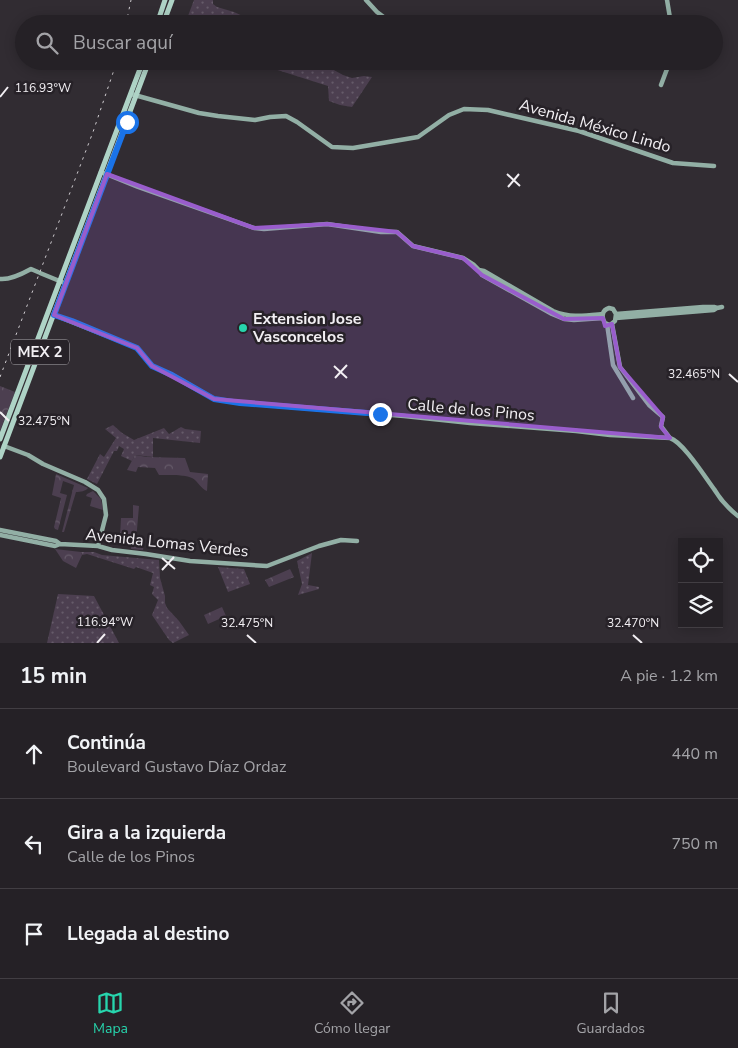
<!DOCTYPE html>
<html lang="es">
<head>
<meta charset="utf-8">
<style>
	:root { --surface:#252126; --page:#312e32; --text:#f1f3f6; --muted:#a3a3a7; --line:#423e43; --accent:#27d5ad }
	body { margin:0; font-family:"Nunito Sans",sans-serif; background:var(--page); color:var(--text) }
	.controls { position:absolute; right:15px; bottom:15px; display:grid; overflow:hidden; border-radius:0px; box-shadow:0 2px 12px #0003 }
	.controls button { width:45px; height:45px; display:grid; place-items:center; padding:0; border:0; border-bottom:1px solid var(--line); background:var(--surface); color:var(--text); font:25px sans-serif }
	.stop { position:absolute; width:15px; height:15px; margin:-11px; border:4px solid #1a73e8; border-radius:50%; background:#fff }
	.stop.end { background:#1a73e8; border-color:#fff; box-shadow:0 1px 5px #0008 }
	.list { margin:0; padding:0; list-style:none }
	h2 { display:flex; justify-content:space-between; align-items:center; height:65px; margin:0; padding:0 20px; font-size:21px }
	h2 small { font-size:16px; font-weight:400; color:var(--muted) }
	.list li { display:grid; grid-template-columns:32px 1fr auto; gap:15px; align-items:center; box-sizing:border-box; height:90px; padding:0 20px; border-top:1px solid var(--line) }
	.list b { display:block; font-size:19px; white-space:nowrap }
	.list p { margin:0; font-size:16px; white-space:nowrap; color:var(--muted) }
	.list em { font-size:16px; font-style:normal; color:var(--muted) }
	.icon { flex:none; width:28px; height:28px; fill:none; stroke:currentColor; stroke-width:2; stroke-linecap:round; stroke-linejoin:round }
	.map { position:relative; flex:none; width:738px; height:643px; overflow:hidden }
	.search { position:absolute; background:var(--surface); box-shadow:0 2px 12px #0003; left:15px; right:15px; top:15px; height:55px; display:flex; align-items:center; gap:12px; box-sizing:border-box; padding:0 18px; border-radius:28px; color:var(--muted); font-size:19px }
	.sheet { height:335px; background:var(--surface) }
	nav { display:flex; justify-content:space-around; align-items:center; box-sizing:border-box; height:70px; border-top:1px solid var(--line); background:var(--surface); font-size:14px; color:var(--muted) }
	nav a { display:grid; justify-items:center; gap:2px }
	nav .on { color:var(--accent) }
	.map>svg:first-child { display:block }
</style>
</head>
<body>
<div class="map">
<svg width="738" height="643" viewBox="0 0 738 643">
	<defs>
		<pattern id="grass-dots" width="8" height="8" patternUnits="userSpaceOnUse" patternTransform="scale(1.25)"><rect width="8" height="8" fill="#4c3f50"/><path d="M2 2h.1M6 6h.1" fill="none" stroke="#665b6a" stroke-width="1.8" stroke-linecap="round"/></pattern>
		<pattern id="park-crowns" width="20" height="18" patternUnits="userSpaceOnUse" patternTransform="scale(1.25)"><rect width="20" height="18" fill="#4c3f50"/><path d="M2 6a3 3 0 1 1 6 0M12 15a3 3 0 1 1 6 0" fill="none" stroke="#665b6a"/></pattern>
	</defs>
	<rect width="100%" height="100%" fill="#312c32"/>
	<path fill="url(#grass-dots)" d="M194 0H213V4L217 7 234 12 260 24H199L188 16Z
		M325 61 332 69 343 75 352 78 364 76 372 77 352 107 340 105 329 101 328 86 249 61Z
		M113 425 122 433 134 440 164 428 169 434 181 427 185 429 201 431 200 443 153 438V457L135 455 132 461 121 456 124 449 119 446 117 451H114L97 484 87 479 100 454 104 457 116 438 105 429Z
		M81 552H94L102 555 159 560 160 578 165 596V603L167 608 179 621 189 635 173 643 169 640 152 615 158 600 152 594 154 587 150 585 153 573 136 567 134 569 87 554 82 555Z
		M312 553 308 585 319 587V589L298 595 302 584 297 561Z
		M218 567 244 569 250 584 228 592Z
		M58 594 94 596 119 643H47Z"/>
	<path fill="url(#park-crowns)" d="M0 386 15 392 0 431Z
		M135 455 147 457 185 458 190 472 208 474 207 491C201 489 198 481 192 478 185 474 168 475 159 475L155 468 138 467 136 472 127 470Z
		M56 474 88 488C86 491 80 492 76 492L64 532H62L74 485 63 481 60 493 67 495 58 530 55 529 54 527 61 498 52 495Z
		M93 491 101 499 103 510 90 506 92 498 86 496 87 494Z
		M133 505 139 506 136 541 144 542 143 550 131 549 132 539 120 537 121 518H133Z
		M55 549 81 552 82 555 76 568 63 561Z
		M290 569 294 577 269 587 265 580Z
		M222 607 226 616 208 624 204 615Z"/>
	<g fill="none" stroke-linecap="round" stroke-linejoin="round">
		<path stroke="#92afa5" stroke-width="4.5" d="M366 0 377 12 393 24
			M667 0 671 24
			M661 85 670 61
			M131 94 199 113 218 116 255 120 270 117 286 116 297 122 332 147 353 148 418 137 449 115 464 109 488 110 579 131 673 163 714 166
			M101 172 138 187 254 228 264 229 327 224 381 232H397L413 246 463 258 474 265 479 270 482 275 552 314 564 319 574 320 603 318
			M479 270 484 271 553 311C571 318 583 316 603 314
			M40 273 62 282
			M0 279C10 280 22 274 31 269L38 272
			M609 308 613 309 616 314 615 321 610 325 605 323C601 317 602 310 609 308Z
			M616 314 703 307H714L717 308
			M54 315 137 348 152 366 172 375 214 399 240 403 404 416 470 423 576 431 610 435 670 438C683 442 705 477 714 489 720 499 729 509 738 516
			M616 318 714 310 717 308 722 307
			M607 324 613 365 633 398
			M612 324 620 367 649 405 663 417 661 426 670 438
			M4 446 28 455 43 464 85 482 98 490 104 499 106 515 98 546
			M0 530 56 541 60 544
			M0 535 55 546 60 544 98 546 112 550 146 554 190 561 267 566 319 546 341 540 357 541"/>
		<path stroke="#aed3c6" stroke-width="5" d="M157 24 165 0
			M163 24 172 0
			M0 439 143 61
			M0 457 149 61"/>
		<path stroke="#d0cdd1" stroke-width="1" stroke-dasharray="2.5 5" stroke-linecap="butt" d="M126 24 131 0
			M0 377 93 132 117 61"/>
	</g>
	<g fill="none" stroke-linecap="round" stroke-linejoin="round">
		<path stroke="#1a73e8" stroke-width="6" d="M127 122 54 315 72 321 137 348 152 366 172 375 214 399 240 403 380 414"/>
	</g>
	<path fill="#995dcc" fill-opacity="0.2" stroke="#995dcc" stroke-width="4" stroke-linejoin="round" d="M107 174 254 228 327 224 397 232 413 246 463 258 482 275 564 319 603 318 605 326 612 324 620 367 663 417 661 427 670 438 214 399 152 366 137 348 54 315Z"/>
	<path fill="none" stroke="#f2eff3" stroke-width="2" d="M0 97 8 87M507 174 520 186M508 187 519 174M334 366 347 378M729 374 738 382M335 378 347 365M0 412 9 421M162 558 175 569M162 570 174 557M247 635 256 643M633 635 642 643M97 643 105 634"/>
	<circle fill="#27d5ad" stroke="#272228" stroke-width="2" cx="243" cy="328" r="5"/>
	<g text-anchor="middle" dominant-baseline="central" stroke-width="5" stroke-linejoin="round" paint-order="stroke">
		<rect fill="#272228" stroke="#b5b2b6" stroke-width="1" x="11" y="339.5" width="58" height="25" rx="4"/>
		<g font-size="15" font-weight="bold" fill="#f2eff3">
			<text x="40" y="352">MEX 2</text>
		</g>
		<g font-size="16" fill="#f2eff3" stroke="#272228">
			<text transform="translate(595 126) rotate(16)">Avenida México Lindo</text>
			<text transform="translate(471 410) rotate(5)">Calle de los Pinos</text>
			<text transform="translate(167 543) rotate(6)">Avenida Lomas Verdes</text>
		</g>
		<g font-size="16" font-weight="bold" fill="#f2eff3" stroke="#272228" text-anchor="start">
			<text x="253" y="319">Extension Jose<tspan x="253" dy="18">Vasconcelos</tspan></text>
		</g>
	</g>
	<g font-size="12" text-anchor="middle" fill="#f2eff3" stroke="#272228" stroke-width="5" stroke-linejoin="round" paint-order="stroke">
		<text x="43" y="92">116.93°W</text>
		<text x="694" y="378">32.465°N</text>
		<text x="44" y="425">32.475°N</text>
		<text x="105" y="626">116.94°W</text>
		<text x="247" y="627">32.475°N</text>
		<text x="633" y="627">32.470°N</text>
	</g>
</svg>
<div class="controls">
<button><svg class="icon" aria-label="locate" viewBox="0 0 24 24"><circle cx="12" cy="12" r="6"/><path d="M12 2v4M12 18v4M2 12h4M18 12h4"/></svg></button>
<button><svg class="icon" aria-label="layers" viewBox="0 0 24 24"><path d="M12 4l9 5-9 5-9-5zM3 14l9 5 9-5"/></svg></button>
</div>
<div class="stop" style="left:127px;top:122px"></div>
<div class="stop end" style="left:380px;top:414px"></div>
<div class="search"><svg class="icon" aria-label="search" viewBox="0 0 24 24"><circle cx="10" cy="10" r="6"/><path d="M15 15l6 6"/></svg>Buscar aquí</div>
</div>
<section class="sheet">
<h2>15 min<small>A pie · 1.2 km</small></h2>
<ul class="list">
<li><svg class="icon" aria-label="ahead" viewBox="0 0 24 24"><path d="M12 20V5M6 11l6-6 6 6"/></svg><div><b>Continúa</b><p>Boulevard Gustavo Díaz Ordaz</p></div><em>440 m</em></li>
<li><svg class="icon" aria-label="left" viewBox="0 0 24 24"><path d="M17 20v-9H6M10 6l-5 5 5 5"/></svg><div><b>Gira a la izquierda</b><p>Calle de los Pinos</p></div><em>750 m</em></li>
<li><svg class="icon" aria-label="arrive" viewBox="0 0 24 24"><path d="M6 21V4h12l-3 4 3 4H6"/></svg><div><b>Llegada al destino</b></div></li>
</ul>
</section>
<nav>
<a class="on"><svg class="icon" aria-label="map" viewBox="0 0 24 24"><path d="M3 6l6-2 6 2 6-2v14l-6 2-6-2-6 2zM9 4v14M15 6v14"/></svg>Mapa</a>
<a><svg class="icon" aria-label="directions" viewBox="0 0 24 24"><path d="M12 3l9 9-9 9-9-9zM9 14v-3h6M13 9l2 2-2 2"/></svg>Cómo llegar</a>
<a><svg class="icon" aria-label="saved" viewBox="0 0 24 24"><path d="M7 4h10v16l-5-4-5 4z"/></svg>Guardados</a>
</nav>
</body>
</html>
